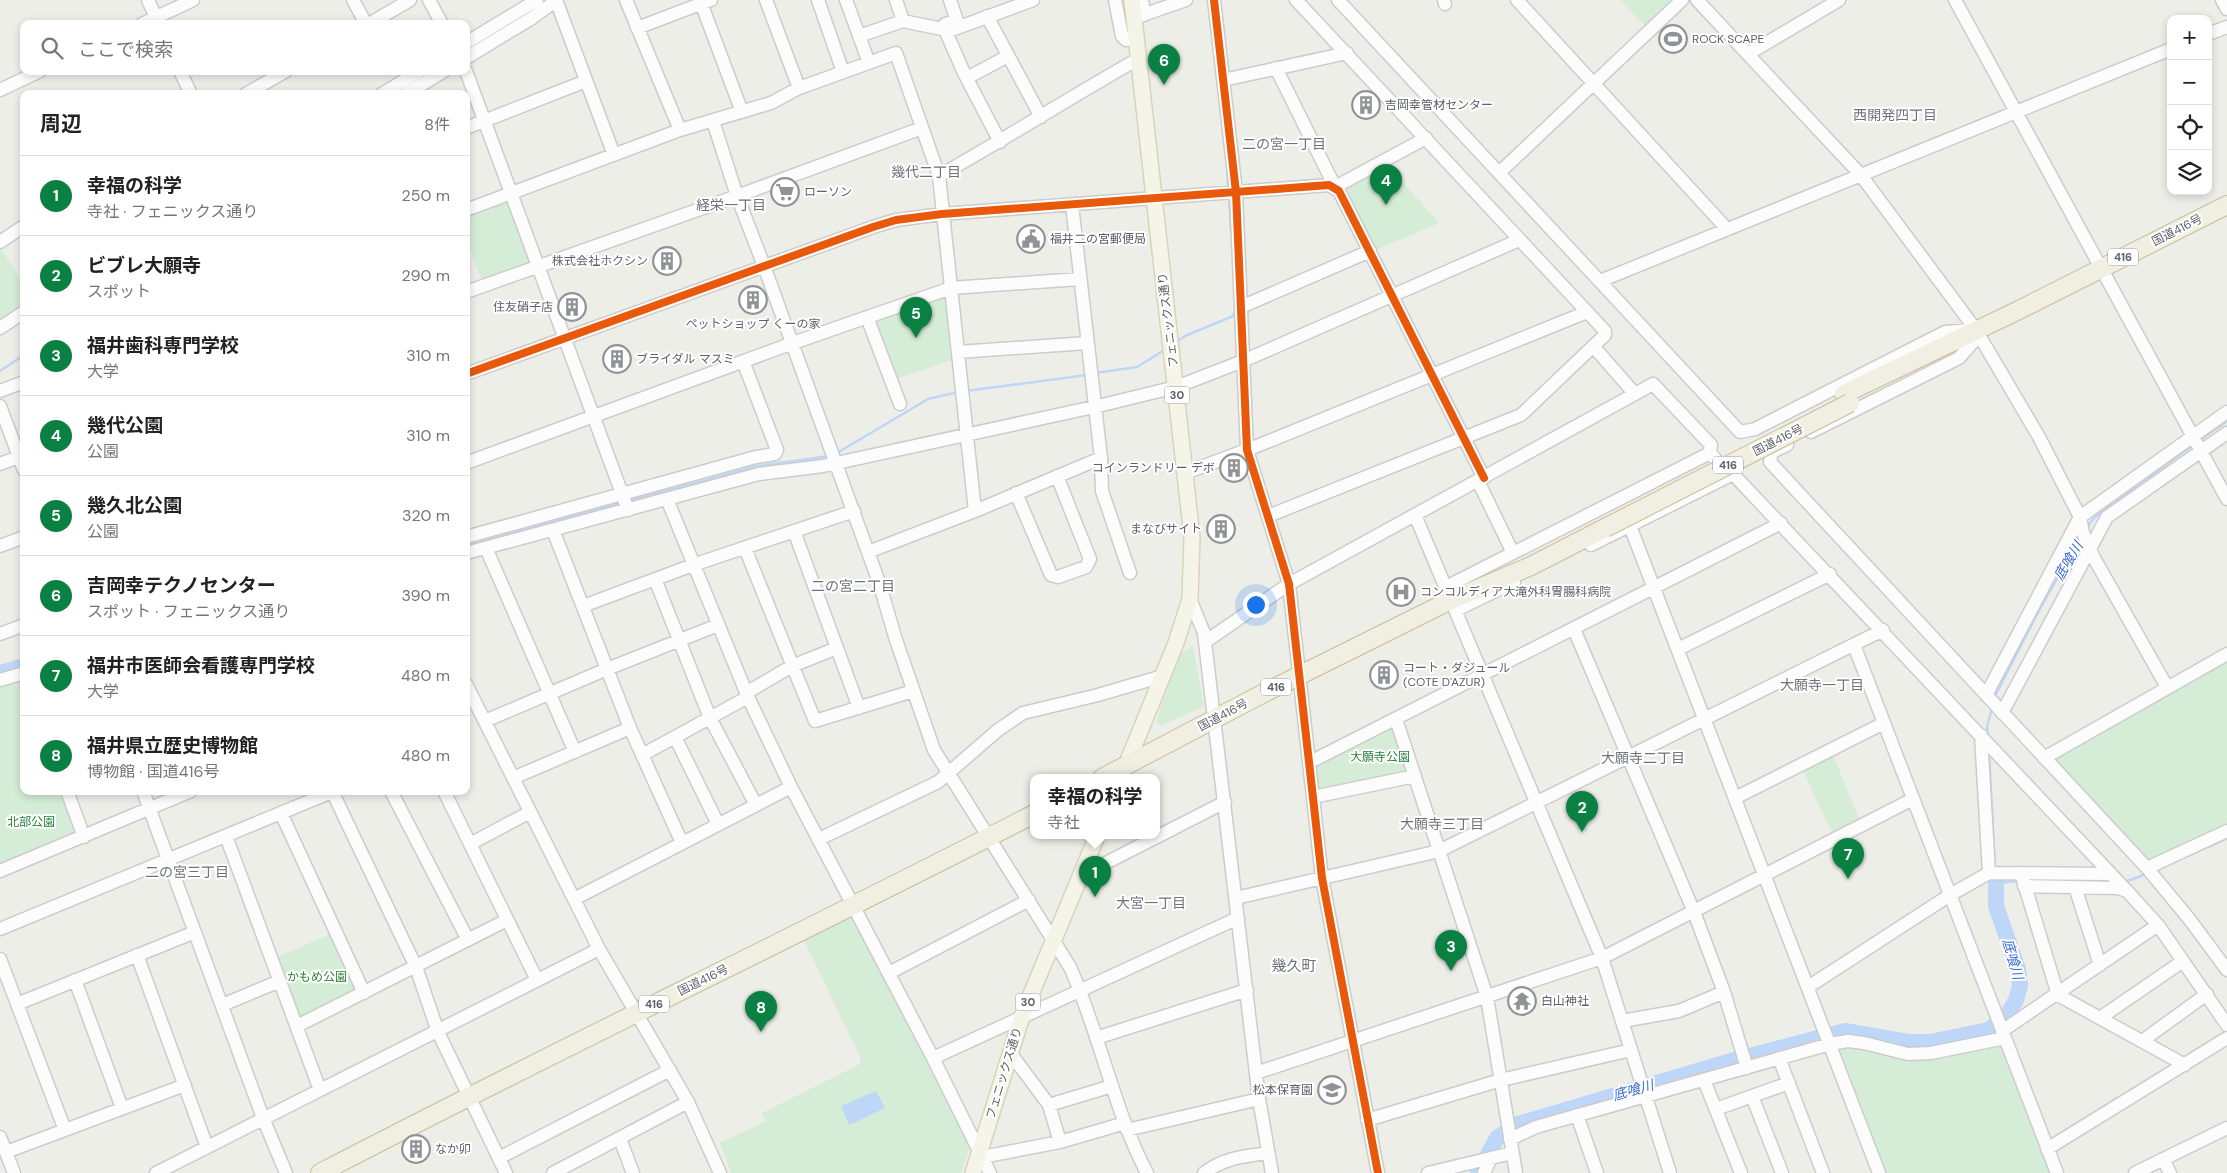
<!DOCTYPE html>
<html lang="ja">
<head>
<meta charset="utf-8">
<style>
	:root { --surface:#fff; --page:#f6f6f6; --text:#222; --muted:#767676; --line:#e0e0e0; --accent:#0b8043 }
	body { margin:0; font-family:"DM Sans","Noto Sans JP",sans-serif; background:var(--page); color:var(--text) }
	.controls { position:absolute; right:15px; top:15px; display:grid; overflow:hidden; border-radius:10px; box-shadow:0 2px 8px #0003 }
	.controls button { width:45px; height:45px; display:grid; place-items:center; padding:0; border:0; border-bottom:1px solid var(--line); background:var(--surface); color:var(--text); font:25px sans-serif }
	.you { position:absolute; left:1255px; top:604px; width:18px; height:18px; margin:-12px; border:4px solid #fff; border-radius:50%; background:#1a73e8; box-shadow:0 0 0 8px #1a73e833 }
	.badge { display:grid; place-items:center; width:32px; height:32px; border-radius:50%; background:var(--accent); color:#fff; font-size:16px; font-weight:700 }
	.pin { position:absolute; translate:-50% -41px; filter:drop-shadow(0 1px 2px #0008) }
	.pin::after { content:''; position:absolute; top:26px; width:18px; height:15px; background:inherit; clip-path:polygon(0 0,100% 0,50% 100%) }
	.popup { position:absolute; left:1030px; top:774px; width:130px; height:65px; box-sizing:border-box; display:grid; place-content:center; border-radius:10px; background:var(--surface); filter:drop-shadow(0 1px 4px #0005); font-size:16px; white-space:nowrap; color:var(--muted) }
	.popup b { font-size:19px; color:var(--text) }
	.popup::after { content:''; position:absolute; left:50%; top:100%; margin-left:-10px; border:10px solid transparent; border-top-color:var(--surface) }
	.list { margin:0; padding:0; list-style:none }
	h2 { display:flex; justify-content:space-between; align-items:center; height:65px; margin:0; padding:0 20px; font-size:21px }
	h2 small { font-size:16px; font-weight:400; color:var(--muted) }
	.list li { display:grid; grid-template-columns:32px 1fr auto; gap:15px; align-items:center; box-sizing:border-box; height:80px; padding:0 20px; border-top:1px solid var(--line) }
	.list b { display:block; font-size:19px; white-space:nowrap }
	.list p { margin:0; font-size:16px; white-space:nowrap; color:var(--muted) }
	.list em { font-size:16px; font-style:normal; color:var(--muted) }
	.icon { flex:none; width:28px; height:28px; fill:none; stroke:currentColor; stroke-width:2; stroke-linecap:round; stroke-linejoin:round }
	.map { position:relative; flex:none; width:2227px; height:1173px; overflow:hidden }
	.search { position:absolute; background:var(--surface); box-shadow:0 2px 8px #0003; left:20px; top:20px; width:450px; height:55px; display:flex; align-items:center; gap:12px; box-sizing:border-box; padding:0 18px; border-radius:10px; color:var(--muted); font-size:19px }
	.panel { position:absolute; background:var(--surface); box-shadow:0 2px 8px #0003; left:20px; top:90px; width:450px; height:705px; border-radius:10px }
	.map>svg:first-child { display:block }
</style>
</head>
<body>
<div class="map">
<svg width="2227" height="1173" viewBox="0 0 2227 1173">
	<rect width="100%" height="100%" fill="#eeeee9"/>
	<path fill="#d5ecd6" d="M1620 0H1682L1650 31Z
		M1385 162 1439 223 1371 252 1339 187Z
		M512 198 536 264 483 284 466 239V215Z
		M0 247 24 284V312L0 328Z
		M950 290 958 358 893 380 869 318Z
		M1193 646 1204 706 1161 726 1156 722 1178 655Z
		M2227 659V828L2144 865 2047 761Z
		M22 675 24 681V791H66L82 835 0 868V681Z
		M1391 724 1412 775 1315 795 1311 764Z
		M1831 750 1861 823 1833 835 1800 765Z
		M846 917 854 920 970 1147 961 1173H731L720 1143 766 1121 762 1113 860 1064 861 1059 803 938Z
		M335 932 364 993 297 1026 273 959Z
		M2005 1038 2057 1173H1880L1830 1044 1915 1054Z"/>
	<path fill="#bed6f8" d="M876 1091 885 1108 849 1125 841 1106Z"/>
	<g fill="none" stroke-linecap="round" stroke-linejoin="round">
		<path stroke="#bed6f8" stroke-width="2.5" d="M466 51 498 31
			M423 76 430 71
			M1227 164 1228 189
			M1229 197 1231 231
			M1175 343 1185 336 1233 316 1235 311
			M0 371 24 355
			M1095 373 1137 367 1166 349
			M966 391 1087 375
			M2200 440 2227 421
			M837 453 928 399 958 392
			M628 501 757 466 830 456
			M2086 529 2094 518 2104 510 2193 445
			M466 546 620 503
			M1994 698 2036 616 2080 538
			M1988 737 1987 726 1992 708
			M1989 752 1995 869
			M2208 847 2227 838
			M1996 877V883L2020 881
			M2125 882 2146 874"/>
		<path stroke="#bed6f8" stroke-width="16" d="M0 673 24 666
			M1478 1173 1497 1138 1518 1124 1738 1059 1845 1031 1908 1042H1930L1988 1030 2006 1017 2016 1000 2020 986 2018 969 1996 906V883"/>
		<defs>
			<path id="minor" d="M148 0 159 24
				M353 0 366 24
				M429 0 442 24
				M556 0 614 155
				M626 0 680 130
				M700 0 742 112
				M766 0 799 88
				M818 0 843 72
				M846 0 869 63
				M896 0 903 21
				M1115 0 1122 36 1126 40 1136 39
				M1142 0 1144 15
				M1214 0 1236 192 1247 450 1289 584 1322 878 1378 1173
				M1338 0 1740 432 1755 429 1945 332 1971 330
				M1444 0 1445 4
				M1517 0 1727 229
				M1697 0 1860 174 1976 330 2039 437 2080 517 2083 533 2094 558 2167 687
				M1955 0 2227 499
				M2222 0 2227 9
				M987 16 1041 117
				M1134 18 1186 0
				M142 24 193 0
				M369 24 410 0
				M943 27 945 24 957 21 950 0
				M637 28 711 0
				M946 32 1033 0
				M2208 34 2227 27
				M859 36 903 21 942 29 946 32 964 73 1000 142
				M466 43 537 0
				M1748 54 1839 0
				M466 58 532 18 557 0
				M1276 68 1335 187 1426 138
				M180 71 191 94
				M466 71 628 510
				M967 78 1008 56
				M1223 80 1347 53
				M0 90 40 71
				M246 94 286 71
				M382 94 420 71
				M406 94 444 71
				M713 121 737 196 764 266 880 585 895 637 934 750 1070 967C1100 1034 1113 1108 1147 1173
				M466 128 586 81
				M1500 172 1682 0
				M939 176C1006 138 1071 97 1138 59
				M466 210 680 130 771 103 799 88 896 53 939 176 975 511
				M0 242 24 226
				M1600 281 2171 49
				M466 292 737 196 922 128
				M1241 307 1370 251
				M867 317 900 404
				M0 328 24 312
				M1593 346 1635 394
				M958 352 1087 343
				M466 374 873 227 896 220 942 214 1329 185 1339 191 1484 478
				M0 391 24 382
				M0 406 24 470
				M1811 432 1959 358 1979 335
				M1787 445 1772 452 1770 462 2147 868 2190 920 2227 970
				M1101 458 1102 491 1130 573
				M466 463 793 343 951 288 1080 279
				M0 464 24 455
				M1185 473 1247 450 1587 312
				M1478 481 1513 553
				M1016 493 1051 575 1058 577 1086 567 1090 559 1057 476
				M667 499 748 697 791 787 933 1058 990 1173
				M1415 515 1602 958 1670 1173
				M1268 516 1521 415 1605 335V331L1296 0
				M1630 526 1879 1173
				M553 530 630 728 682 843
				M794 531 859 708
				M466 537 756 457 775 454 777 450 743 361
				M1591 545 1733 474 2127 891
				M0 546 24 537
				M486 548 575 752
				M745 548 815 721 913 691
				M868 552 975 511 1101 458 1072 205
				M466 553 759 474 823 466 1094 407 1176 387 1243 361 1519 240
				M655 579 710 718 756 805
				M1446 587 1710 453
				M1190 599 1204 633 1205 642 1259 1099 1272 1173
				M583 606 693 565 854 511
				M1456 610 1514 582
				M1574 629 1694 912 1724 992 1747 1068
				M0 634 24 625
				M1205 642 1289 584 1653 384 1711 445 1710 453 1727 473
				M1854 645 2057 1173
				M1678 649 1830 574
				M0 680 24 673
				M466 684 599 949 688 1102 720 1173
				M746 693 792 666 837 648
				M1986 695 2080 517 2227 412
				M2002 713 2107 517 2227 433
				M1396 719 1487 997 1516 1173
				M485 721 607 669 718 625
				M1981 735 1989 873
				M675 737 718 824
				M642 755 748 697
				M2044 758 2227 654
				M1310 762 1781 523
				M513 778 630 728
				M67 791 84 837
				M143 791 263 1118 286 1173
				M332 791 416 967 438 1032 506 1173
				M391 791 468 940
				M444 791 537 980
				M1313 797 1415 776
				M1735 798 1884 723
				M281 813 364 993
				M226 836 320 1090
				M819 839 938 782 998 730 1023 713 1098 695 1163 676
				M470 844 530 812
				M1084 867 1096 868 1225 802
				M2147 868 2227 831
				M0 871 191 791
				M2021 873 2058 995 2185 1065
				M2024 886 2118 888 2127 891 2158 925 2227 1025
				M2075 887 2100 965
				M1236 898 1439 851 1883 630
				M574 899 791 787
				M0 929 334 791
				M137 955 207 1147
				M0 959 65 1130
				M889 973 1029 900
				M75 980 122 1108
				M1808 987 1950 895 1989 873 2111 874
				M17 1004 195 932
				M222 1005 280 981
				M2100 1018 2183 961
				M1622 1021 1679 1011 1724 992
				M297 1026 507 920
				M2002 1031 2158 925
				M1096 1038 1247 990
				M2142 1041 2207 994
				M1011 1054 1049 1105 1060 1142
				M933 1058 1238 918
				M1779 1058 1823 1173
				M1256 1073 1602 958 1913 799
				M1704 1080 1741 1173
				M1752 1096 1782 1173
				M1049 1105 1112 1086
				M1716 1109 1789 1083
				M1577 1115 1597 1173
				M1367 1120 1501 1080 1631 1050
				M1127 1130 1259 1099
				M0 1137 14 1173
				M620 1139 633 1173
				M1510 1139 1536 1127 1830 1044 1848 1041 1864 1043 1908 1054 1931 1053 2005 1038
				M2047 1149 2227 1038
				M6 1152 185 1085
				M982 1157 1060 1142 1125 1123
				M499 1158 670 1070
				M2163 1159 2170 1173
				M156 1173 599 949
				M553 1173 688 1102
				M1204 1173C1224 1158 1244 1156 1268 1153
				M1428 1173 1512 1153
				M1484 1173 1491 1158
				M2135 1173 2227 1128"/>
			<path id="major" d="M1121 778 1176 643 1190 599 1192 537 1132 0
				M973 1173 1022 1016 1097 836"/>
			<path id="highway" d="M1844 394 2019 310 2227 205
				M1102 778 1264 693 1451 600 1531 566 1605 528
				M320 1173C556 1050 797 936 1034 814"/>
		</defs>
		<use href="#minor" stroke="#cbcccb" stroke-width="15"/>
		<use href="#major" stroke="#d9d4b5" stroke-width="18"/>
		<use href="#highway" stroke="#c7bf95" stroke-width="20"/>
		<use href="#minor" stroke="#fcfcfc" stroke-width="12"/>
		<use href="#major" stroke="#f4f4e9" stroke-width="15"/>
		<use href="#highway" stroke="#f1efe2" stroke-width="18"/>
		<path stroke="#e5e5e5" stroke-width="2.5" stroke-dasharray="1 6" stroke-linecap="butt" d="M1313 0 1580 286 1642 349 1716 433 1891 616 2142 887 2186 942 2227 1003"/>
		<defs>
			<path id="highway-bridge" d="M1605 528 1850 403"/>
		</defs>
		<use href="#highway-bridge" stroke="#c7bf95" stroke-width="20" stroke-linecap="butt"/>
		<use href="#highway-bridge" stroke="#f1efe2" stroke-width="18"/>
		<defs>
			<path id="cycleway" d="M1214 0 1236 192 1247 450 1289 584 1322 878 1378 1173
				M466 374 873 227 896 220 942 214 1329 185 1339 191 1484 478"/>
		</defs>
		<use href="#cycleway" stroke="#fff" stroke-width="11"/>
		<use href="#cycleway" stroke="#e8590c" stroke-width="8"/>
	</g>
	<defs>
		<symbol id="stadium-ring" viewBox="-11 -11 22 22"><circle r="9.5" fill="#fff" stroke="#909295" stroke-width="1.5"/><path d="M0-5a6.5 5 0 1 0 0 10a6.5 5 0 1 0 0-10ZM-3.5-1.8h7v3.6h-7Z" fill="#909295"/></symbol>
		<symbol id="building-ring" viewBox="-11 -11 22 22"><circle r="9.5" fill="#fff" stroke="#909295" stroke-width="1.5"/><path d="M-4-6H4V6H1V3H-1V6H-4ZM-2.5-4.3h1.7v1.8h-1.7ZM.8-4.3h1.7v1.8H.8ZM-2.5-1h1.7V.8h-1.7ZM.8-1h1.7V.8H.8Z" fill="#909295"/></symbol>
		<symbol id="supermarket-ring" viewBox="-11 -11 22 22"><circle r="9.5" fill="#fff" stroke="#909295" stroke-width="1.5"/><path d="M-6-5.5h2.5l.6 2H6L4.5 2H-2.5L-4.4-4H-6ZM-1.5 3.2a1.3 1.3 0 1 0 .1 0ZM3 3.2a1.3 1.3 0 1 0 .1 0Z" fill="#909295"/></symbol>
		<symbol id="civic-ring" viewBox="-11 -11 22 22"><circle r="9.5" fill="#fff" stroke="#909295" stroke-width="1.5"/><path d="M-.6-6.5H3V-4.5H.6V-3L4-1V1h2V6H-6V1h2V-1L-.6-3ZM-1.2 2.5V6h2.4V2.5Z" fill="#909295"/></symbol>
		<symbol id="hospital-ring" viewBox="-11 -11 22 22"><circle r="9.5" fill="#fff" stroke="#909295" stroke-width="1.5"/><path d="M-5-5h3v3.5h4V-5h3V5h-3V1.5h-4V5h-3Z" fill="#909295"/></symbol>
		<symbol id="temple-ring" viewBox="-11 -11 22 22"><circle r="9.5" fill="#fff" stroke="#909295" stroke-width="1.5"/><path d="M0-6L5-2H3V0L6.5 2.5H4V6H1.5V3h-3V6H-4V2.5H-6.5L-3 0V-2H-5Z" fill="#909295"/></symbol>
		<symbol id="school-ring" viewBox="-11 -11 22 22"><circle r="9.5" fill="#fff" stroke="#909295" stroke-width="1.5"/><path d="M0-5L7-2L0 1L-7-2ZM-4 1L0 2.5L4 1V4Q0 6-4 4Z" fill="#909295"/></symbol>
	</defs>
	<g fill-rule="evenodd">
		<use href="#stadium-ring" x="1657" y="23" width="32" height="32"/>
		<use href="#building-ring" x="1350" y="89" width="32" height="32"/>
		<use href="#supermarket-ring" x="769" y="176" width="32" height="32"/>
		<use href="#civic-ring" x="1015" y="223" width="32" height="32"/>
		<use href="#building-ring" x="651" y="245" width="32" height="32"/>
		<use href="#building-ring" x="737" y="284" width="32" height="32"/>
		<use href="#building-ring" x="556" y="291" width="32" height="32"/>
		<use href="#building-ring" x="601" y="343" width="32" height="32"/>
		<use href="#building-ring" x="1218" y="452" width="32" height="32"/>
		<use href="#building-ring" x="1205" y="513" width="32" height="32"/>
		<use href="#hospital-ring" x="1385" y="576" width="32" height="32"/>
		<use href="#building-ring" x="1368" y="659" width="32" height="32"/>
		<use href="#temple-ring" x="1506" y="985" width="32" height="32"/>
		<use href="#school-ring" x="1316" y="1074" width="32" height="32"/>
		<use href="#building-ring" x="400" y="1133" width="32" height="32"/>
	</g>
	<g text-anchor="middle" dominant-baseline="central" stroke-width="4" stroke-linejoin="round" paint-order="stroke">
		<g fill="#fff" stroke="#8e9095" stroke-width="1">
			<rect x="2108" y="248.5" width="30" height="17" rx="4"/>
			<rect x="1164.5" y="386.5" width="25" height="17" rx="4"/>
			<rect x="1713" y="456.5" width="30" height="17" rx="4"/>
			<rect x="1261" y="678.5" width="30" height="17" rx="4"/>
			<rect x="1015.5" y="993.5" width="25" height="17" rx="4"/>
			<rect x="639" y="995.5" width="30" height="17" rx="4"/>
		</g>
		<g font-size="11" font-weight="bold" fill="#5d6168">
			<text x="2123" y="257">416</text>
			<text x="1177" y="395">30</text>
			<text x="1728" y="465">416</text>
			<text x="1276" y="687">416</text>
			<text x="1028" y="1002">30</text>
			<text x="654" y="1004">416</text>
		</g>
		<g font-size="12" fill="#5d6168" stroke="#fff" text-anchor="start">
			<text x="1692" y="39">ROCK SCAPE</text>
			<text x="1385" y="105">吉岡幸管材センター</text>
			<text x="804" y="192">ローソン</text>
			<text x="1050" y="239">福井二の宮郵便局</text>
			<text x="648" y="261" text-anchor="end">株式会社ホクシン</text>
			<text x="553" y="307" text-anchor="end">住友硝子店</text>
			<text x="753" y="324" text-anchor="middle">ペットショップ くーの家</text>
			<text x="636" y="359">ブライダル マスミ</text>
			<text x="1215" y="468" text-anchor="end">コインランドリー デボ</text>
			<text x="1202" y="529" text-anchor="end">まなびサイト</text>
			<text x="1420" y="592">コンコルディア大滝外科胃腸科病院</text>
			<text x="1403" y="668">コート・ダジュール<tspan x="1403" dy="14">(COTE D'AZUR)</tspan></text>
			<text x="1541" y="1001">白山神社</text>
			<text x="1313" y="1090" text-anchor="end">松本保育園</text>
			<text x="435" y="1149">なか卯</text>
		</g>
		<g font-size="12" fill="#5d6168" stroke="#fff">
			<text transform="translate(2177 230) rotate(-27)">国道416号</text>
			<text transform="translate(1168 320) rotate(-97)">フェニックス通り</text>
			<text transform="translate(1778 440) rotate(-27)">国道416号</text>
			<text transform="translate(1223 715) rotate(-28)">国道416号</text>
			<text transform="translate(703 980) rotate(-26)">国道416号</text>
			<text transform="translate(1004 1073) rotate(-73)">フェニックス通り</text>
		</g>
		<g font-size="12" fill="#2a813c" stroke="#fff">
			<text x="1380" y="757">大願寺公園</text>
			<text x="31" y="822">北部公園</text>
			<text x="317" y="977">かもめ公園</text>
		</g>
		<g font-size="14" fill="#6e727a" stroke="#fff">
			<text x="1895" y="115">西開発四丁目</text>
			<text x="1284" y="144">二の宮一丁目</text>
			<text x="926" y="172">幾代二丁目</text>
			<text x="731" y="205">経栄一丁目</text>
			<text x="853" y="586">二の宮二丁目</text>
			<text x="1822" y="685">大願寺一丁目</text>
			<text x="1643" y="758">大願寺二丁目</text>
			<text x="1442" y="824">大願寺三丁目</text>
			<text x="187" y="872">二の宮三丁目</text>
			<text x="1151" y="903">大宮一丁目</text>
		</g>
		<g font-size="14" font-style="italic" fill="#3d6ed1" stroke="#fff">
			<text transform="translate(2068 561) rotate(-59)">底喰川</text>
			<text transform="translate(2013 959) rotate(74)">底喰川</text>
			<text transform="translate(1633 1090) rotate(-16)">底喰川</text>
		</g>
		<g font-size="15" fill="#6e727a" stroke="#fff">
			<text x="1294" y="966">幾久町</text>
		</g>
	</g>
</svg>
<div class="controls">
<button>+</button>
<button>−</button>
<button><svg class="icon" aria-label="locate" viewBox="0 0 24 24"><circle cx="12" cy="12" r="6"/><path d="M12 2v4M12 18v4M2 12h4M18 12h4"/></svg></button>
<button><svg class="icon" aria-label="layers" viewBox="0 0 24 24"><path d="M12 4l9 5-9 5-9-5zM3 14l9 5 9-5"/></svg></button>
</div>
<div class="you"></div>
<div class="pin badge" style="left:1095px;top:897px">1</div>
<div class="popup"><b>幸福の科学</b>寺社</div>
<div class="pin badge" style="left:1582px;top:832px">2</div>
<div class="pin badge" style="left:1451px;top:971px">3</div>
<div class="pin badge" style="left:1386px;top:205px">4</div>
<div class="pin badge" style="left:916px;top:338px">5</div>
<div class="pin badge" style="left:1164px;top:85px">6</div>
<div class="pin badge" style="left:1848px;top:879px">7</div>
<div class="pin badge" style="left:761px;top:1032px">8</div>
<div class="search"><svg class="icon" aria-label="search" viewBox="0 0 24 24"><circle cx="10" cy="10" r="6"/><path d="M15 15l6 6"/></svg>ここで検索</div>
<section class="panel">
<h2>周辺<small>8件</small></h2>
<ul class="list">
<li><span class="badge">1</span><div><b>幸福の科学</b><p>寺社 · フェニックス通り</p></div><em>250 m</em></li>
<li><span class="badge">2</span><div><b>ビブレ大願寺</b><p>スポット</p></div><em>290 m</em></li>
<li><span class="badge">3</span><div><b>福井歯科専門学校</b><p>大学</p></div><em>310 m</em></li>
<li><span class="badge">4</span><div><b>幾代公園</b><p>公園</p></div><em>310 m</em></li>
<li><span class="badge">5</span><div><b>幾久北公園</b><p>公園</p></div><em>320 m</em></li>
<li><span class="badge">6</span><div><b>吉岡幸テクノセンター</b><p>スポット · フェニックス通り</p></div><em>390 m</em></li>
<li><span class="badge">7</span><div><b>福井市医師会看護専門学校</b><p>大学</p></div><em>480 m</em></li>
<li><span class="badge">8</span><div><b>福井県立歴史博物館</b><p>博物館 · 国道416号</p></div><em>480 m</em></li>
</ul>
</section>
</div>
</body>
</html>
